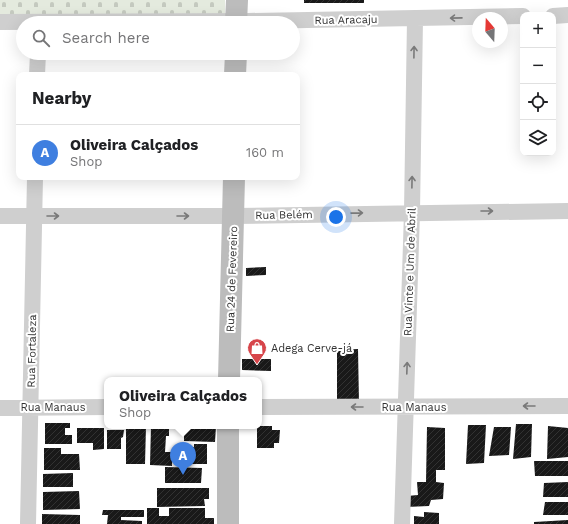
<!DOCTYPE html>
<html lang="en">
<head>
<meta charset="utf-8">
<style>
	:root { --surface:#fff; --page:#f6f6f6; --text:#202124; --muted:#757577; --line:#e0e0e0; --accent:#d7454a }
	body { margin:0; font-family:"Work Sans",sans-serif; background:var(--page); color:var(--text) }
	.controls { position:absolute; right:12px; top:12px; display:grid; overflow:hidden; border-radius:8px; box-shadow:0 4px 16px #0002 }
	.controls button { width:36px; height:36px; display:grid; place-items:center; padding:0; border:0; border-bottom:1px solid var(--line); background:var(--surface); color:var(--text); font:20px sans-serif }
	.compass { position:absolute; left:472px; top:12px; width:36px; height:36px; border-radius:50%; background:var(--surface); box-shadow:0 4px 16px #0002; rotate:341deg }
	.you { position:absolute; left:336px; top:217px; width:14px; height:14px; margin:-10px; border:3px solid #fff; border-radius:50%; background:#1a73e8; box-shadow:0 0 0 6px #1a73e833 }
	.badge { display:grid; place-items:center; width:26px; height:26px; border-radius:50%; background:var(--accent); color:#fff; font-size:13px; font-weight:700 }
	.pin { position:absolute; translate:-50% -33px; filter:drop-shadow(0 1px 2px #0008) }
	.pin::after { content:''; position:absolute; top:21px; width:14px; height:12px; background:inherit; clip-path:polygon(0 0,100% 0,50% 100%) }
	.popup { position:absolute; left:104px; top:377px; width:158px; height:52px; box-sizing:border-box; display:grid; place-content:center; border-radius:8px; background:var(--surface); filter:drop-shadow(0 1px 3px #0005); font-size:13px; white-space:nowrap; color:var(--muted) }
	.popup b { font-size:15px; color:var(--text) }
	.popup::after { content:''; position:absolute; left:50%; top:100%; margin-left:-8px; border:8px solid transparent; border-top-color:var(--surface) }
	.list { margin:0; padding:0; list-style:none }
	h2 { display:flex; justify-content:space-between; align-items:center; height:52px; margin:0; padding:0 16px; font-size:17px }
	h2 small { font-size:13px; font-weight:400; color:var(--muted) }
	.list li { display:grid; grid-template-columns:26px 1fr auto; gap:12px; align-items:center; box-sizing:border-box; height:56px; padding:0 16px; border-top:1px solid var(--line) }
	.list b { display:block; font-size:15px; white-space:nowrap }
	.list p { margin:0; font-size:13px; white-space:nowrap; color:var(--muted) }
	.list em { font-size:13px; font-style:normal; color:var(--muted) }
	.icon { flex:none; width:22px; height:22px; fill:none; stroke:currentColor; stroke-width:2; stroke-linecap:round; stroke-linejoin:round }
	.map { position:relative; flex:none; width:568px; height:524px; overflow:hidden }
	.search { position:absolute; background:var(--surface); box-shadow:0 4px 16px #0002; left:16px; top:16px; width:284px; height:44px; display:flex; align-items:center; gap:10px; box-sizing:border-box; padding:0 14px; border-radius:22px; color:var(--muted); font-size:15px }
	.panel { position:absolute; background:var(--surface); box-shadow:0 4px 16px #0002; left:16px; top:72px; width:284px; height:108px; border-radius:8px }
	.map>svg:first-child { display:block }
</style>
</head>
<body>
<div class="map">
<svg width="568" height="524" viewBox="0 0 568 524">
	<defs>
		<pattern id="cemetery-stones" width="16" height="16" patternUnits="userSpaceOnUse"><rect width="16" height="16" fill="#e4eade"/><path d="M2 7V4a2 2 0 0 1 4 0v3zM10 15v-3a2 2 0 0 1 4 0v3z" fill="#c4c9bf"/></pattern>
		<pattern id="building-hatch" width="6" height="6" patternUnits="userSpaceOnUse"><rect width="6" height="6" fill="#191919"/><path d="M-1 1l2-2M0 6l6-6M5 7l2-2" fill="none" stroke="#323232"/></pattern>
	</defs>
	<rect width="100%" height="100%" fill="#fff"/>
	<path fill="url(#cemetery-stones)" d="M0 0H225V14L0 15Z"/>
	<path fill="url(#building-hatch)" d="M304 0H364V3H304Z
		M266 267V275L246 276V268Z
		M358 349 359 403H337V350Z
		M242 359H271V371L242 370Z
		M45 423H70V428H65V435H72V444H45Z
		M516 424H532L531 457 513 459Z
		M468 425H486L484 463 466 464Z
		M126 426H146L145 464H126Z
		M151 426 169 427V436H166L165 452H172V466L150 465Z
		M184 426H216L215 442 184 441Z
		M257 426H272V430H280L279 443H274V448H257Z
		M548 426 568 428V457L547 459Z
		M427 427 445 428V470H436V482L444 483 443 499 431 500 429 506 406 507 407 496 418 495 417 482H426Z
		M494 427H511L509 455 489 456Z
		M77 428H104V449L93 450V443H77Z
		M107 430H124L123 437 121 438V449H107Z
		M194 444H207V464H181V447H194Z
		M44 448H61V454H79L80 470H44Z
		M534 461H568V476H535Z
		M165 467 202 468 201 483H165Z
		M73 473V487H43V474Z
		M568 482V497H543L544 483Z
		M157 488H209V499H204L205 506 157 507Z
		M79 491 80 509 43 510V492Z
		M545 502H568V515H543Z
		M147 508H159V516H169V508H205V518H214V524H147Z
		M103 510H144V517H121V520L142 521V524H107L108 515H102Z
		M424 512 439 513V524H414V516L424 517Z
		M42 514 80 515V524H42Z
		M568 520V524H534V522Z"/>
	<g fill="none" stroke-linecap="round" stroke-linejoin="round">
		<path stroke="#cfcfcf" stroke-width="16" d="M553 16 568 15
			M0 22 248 21 523 16
			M37 75 38 53
			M0 216H234L568 211
			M259 407 568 406
			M0 408 107 407
			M28 524 35 177
			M402 524 412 212 415 19"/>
		<path stroke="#bcbcbc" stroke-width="22" d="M236 23 237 0
			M235 75 236 53
			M229 380 234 177
			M228 524V426"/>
	</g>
	<defs><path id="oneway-shaft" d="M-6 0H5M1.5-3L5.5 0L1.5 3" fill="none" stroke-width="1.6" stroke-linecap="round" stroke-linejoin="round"/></defs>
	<g stroke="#797979">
		<use href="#oneway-shaft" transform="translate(456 18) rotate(179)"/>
		<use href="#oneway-shaft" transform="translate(414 52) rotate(-89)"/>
		<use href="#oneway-shaft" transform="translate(412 182) rotate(-89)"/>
		<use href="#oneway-shaft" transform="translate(487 211)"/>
		<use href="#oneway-shaft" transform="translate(357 213) rotate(-1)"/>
		<use href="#oneway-shaft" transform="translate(53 216)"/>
		<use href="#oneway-shaft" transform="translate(183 216)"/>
		<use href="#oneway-shaft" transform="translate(407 368) rotate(-88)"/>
		<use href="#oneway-shaft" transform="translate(529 406) rotate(180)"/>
		<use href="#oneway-shaft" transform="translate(357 407) rotate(-180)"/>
	</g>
	<defs>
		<symbol id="shop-pin" viewBox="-11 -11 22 30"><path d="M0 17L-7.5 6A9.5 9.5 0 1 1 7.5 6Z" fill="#d7454a" stroke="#fff"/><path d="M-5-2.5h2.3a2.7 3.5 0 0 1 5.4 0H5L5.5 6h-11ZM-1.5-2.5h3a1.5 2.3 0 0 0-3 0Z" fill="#fff"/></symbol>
	</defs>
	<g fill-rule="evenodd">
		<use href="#shop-pin" x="246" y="337" width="22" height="30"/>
	</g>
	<g text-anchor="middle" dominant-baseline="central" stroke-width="4" stroke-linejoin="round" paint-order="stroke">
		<g font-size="11" fill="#323232" stroke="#fff">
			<text transform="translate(346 20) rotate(-1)">Rua Aracaju</text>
			<text transform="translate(284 215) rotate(-1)">Rua Belém</text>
			<text transform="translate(410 272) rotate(-88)">Rua Vinte e Um de Abril</text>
			<text transform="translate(232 279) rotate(-88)">Rua 24 de Fevereiro</text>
			<text transform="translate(32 351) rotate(-89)">Rua Fortaleza</text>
			<text x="53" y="407">Rua Manaus</text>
			<text x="414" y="407">Rua Manaus</text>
		</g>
		<g font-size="11" fill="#323232" stroke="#fff" text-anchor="start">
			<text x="271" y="348">Adega Cerve-já</text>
		</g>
	</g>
</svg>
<div class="controls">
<button>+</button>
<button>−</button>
<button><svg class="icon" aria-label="locate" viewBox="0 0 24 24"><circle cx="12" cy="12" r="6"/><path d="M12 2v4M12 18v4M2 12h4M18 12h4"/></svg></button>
<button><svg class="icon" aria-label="layers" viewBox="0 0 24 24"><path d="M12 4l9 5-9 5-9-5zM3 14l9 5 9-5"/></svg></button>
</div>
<svg class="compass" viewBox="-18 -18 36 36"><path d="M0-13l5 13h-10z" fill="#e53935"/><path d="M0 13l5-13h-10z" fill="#757577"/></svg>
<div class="you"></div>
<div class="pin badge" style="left:183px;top:475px;background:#3f7fe0">A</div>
<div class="popup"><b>Oliveira Calçados</b>Shop</div>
<div class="search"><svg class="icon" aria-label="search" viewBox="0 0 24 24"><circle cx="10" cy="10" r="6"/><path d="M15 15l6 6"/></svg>Search here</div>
<section class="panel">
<h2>Nearby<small></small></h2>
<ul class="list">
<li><span class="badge" style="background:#3f7fe0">A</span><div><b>Oliveira Calçados</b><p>Shop</p></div><em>160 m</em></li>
</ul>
</section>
</div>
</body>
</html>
